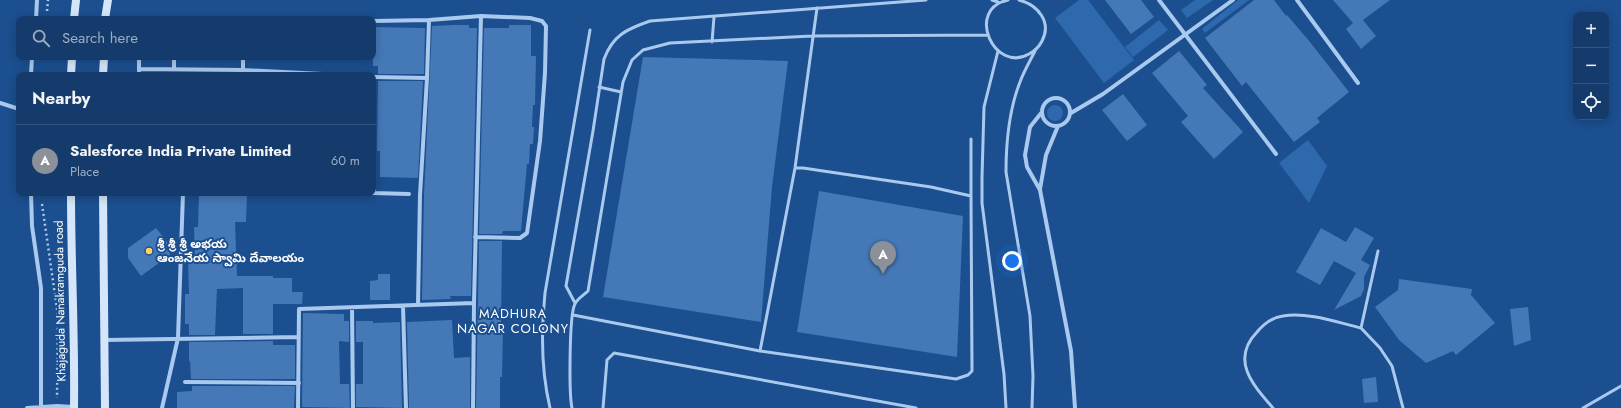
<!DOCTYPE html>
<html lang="en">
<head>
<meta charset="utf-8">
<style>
	:root { --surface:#143b6b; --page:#1d4271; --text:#f1f3f6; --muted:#9dadc1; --line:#33557e; --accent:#8c9099 }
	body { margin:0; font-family:Jost,"Noto Sans Telugu",sans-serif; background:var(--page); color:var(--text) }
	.controls { position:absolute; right:12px; top:12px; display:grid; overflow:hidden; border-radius:8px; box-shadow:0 2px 10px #0003 }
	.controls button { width:36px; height:36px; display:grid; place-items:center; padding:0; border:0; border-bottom:1px solid var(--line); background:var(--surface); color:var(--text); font:20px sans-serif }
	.you { position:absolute; left:1012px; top:261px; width:14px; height:14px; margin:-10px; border:3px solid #fff; border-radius:50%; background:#1a73e8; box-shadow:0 0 0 6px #1a73e833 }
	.badge { display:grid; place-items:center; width:26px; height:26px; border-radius:50%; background:var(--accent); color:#fff; font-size:13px; font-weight:700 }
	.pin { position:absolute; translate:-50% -33px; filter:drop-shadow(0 1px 2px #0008) }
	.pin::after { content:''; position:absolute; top:21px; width:14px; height:12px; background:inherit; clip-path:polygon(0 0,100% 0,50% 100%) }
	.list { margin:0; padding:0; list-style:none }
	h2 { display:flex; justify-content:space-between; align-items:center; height:52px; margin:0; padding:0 16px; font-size:17px }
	h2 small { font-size:13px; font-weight:400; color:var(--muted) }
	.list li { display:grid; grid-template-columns:26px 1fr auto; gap:12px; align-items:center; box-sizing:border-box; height:72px; padding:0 16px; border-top:1px solid var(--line) }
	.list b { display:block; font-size:15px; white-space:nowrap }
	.list p { margin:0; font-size:13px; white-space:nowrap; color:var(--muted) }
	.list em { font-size:13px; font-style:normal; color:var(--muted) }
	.icon { flex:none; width:22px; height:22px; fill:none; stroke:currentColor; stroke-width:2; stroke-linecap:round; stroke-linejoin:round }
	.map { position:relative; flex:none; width:1621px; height:408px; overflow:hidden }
	.search { position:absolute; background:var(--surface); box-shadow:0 2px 10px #0003; left:16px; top:16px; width:360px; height:44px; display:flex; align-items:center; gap:10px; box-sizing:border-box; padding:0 14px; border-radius:8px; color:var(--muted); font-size:15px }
	.panel { position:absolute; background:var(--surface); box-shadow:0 2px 10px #0003; left:16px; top:72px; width:360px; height:124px; border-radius:8px }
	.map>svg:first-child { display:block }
</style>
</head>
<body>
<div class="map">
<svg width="1621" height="408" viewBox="0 0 1621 408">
	<rect width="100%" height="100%" fill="#1b4f8f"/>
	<path fill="#2e69ad" d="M1079 0H1088L1134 60 1104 83 1055 18Z
		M1195 0H1213L1187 18 1181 10Z
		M1238 0H1249L1205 33 1202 29Z
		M1159 20 1168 30 1133 57 1125 47Z
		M1047 113a8 8 0 1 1 16 0a8 8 0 1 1-16 0Z
		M1308 140 1327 166 1309 203 1279 163Z"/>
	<path fill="#4478b7" d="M1105 0H1141L1154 17 1131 34Z
		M1254 0H1274L1286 16 1287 15 1310 42 1349 92 1317 118 1320 122 1294 142 1246 82 1242 86 1205 38Z
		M1333 0H1390L1363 20 1376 36 1361 49 1346 29 1353 23Z
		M454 25H469V28H477L471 296H450L451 299 422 300 424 195 432 26Z
		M509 25H531V56H536L535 105H533L532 127H534L533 144H530L529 164H527L521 231H503L502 234H479L484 28H509Z
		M373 27 425 28 424 74H378V66H373Z
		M1179 51 1207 85 1203 88 1243 132 1214 159 1181 122 1188 116 1152 73Z
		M643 57 788 61 772 187 761 322 603 297Z
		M378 81H423L418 178 380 177V151H377Z
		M1123 94 1147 125 1127 141 1102 110Z
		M819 191 963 216 957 357 797 332Z
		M199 193 247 194 246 222H235L237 276H273V278H292V292H303L302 304H273V334H243V288L217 289 215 335H189V324H185V294H189L188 260H195L194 227H198Z
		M1355 227 1374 238 1361 260 1370 265 1364 277V289L1361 296 1334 310 1356 273 1334 261 1320 285 1296 272 1321 228 1346 242Z
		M156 228 168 243 170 255 141 276 128 258V248Z
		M479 241H502L501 330H503L502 377H500V408H476Z
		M378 274H390V300H370V281L378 280Z
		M1399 279 1472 289 1471 295 1495 323 1456 355 1453 351 1426 363 1399 340 1375 307 1398 290Z
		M1528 307 1531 340 1514 346 1510 309Z
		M303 313 344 314V321H349V342L339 341 340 384H349L350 408 302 407Z
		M452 320 454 358 470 357V408H409L407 322Z
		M356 321H373V323L400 322 402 408 356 407V384H363V342H356Z
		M273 341V345H295V379H191L190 361H189V342Z
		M1376 377 1378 402 1364 403 1362 379Z
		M192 386H295L294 408H177V392L192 391Z"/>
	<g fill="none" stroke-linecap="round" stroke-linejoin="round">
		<path stroke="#a9c9ee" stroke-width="2.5" stroke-dasharray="2 3" stroke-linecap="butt" d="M47 11 48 0
			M42 204 58 316 57 398"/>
		<path stroke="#a9c9ee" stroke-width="3" d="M992 0 998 2
			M1008 0C965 9 994 74 1029 54 1035 51 1039 47 1042 41 1052 22 1038 5 1019 0
			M712 42 714 17
			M998 51 984 107 982 177V203L1004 374 1006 408
			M599 87 621 92
			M971 139V196
			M1378 251 1361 328 1380 348 1392 366 1403 408
			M575 303 566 286 593 131 604 59C613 35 627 29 650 21L926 0
			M573 315 760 351 956 379 968 375 972 371 971 196 931 187 803 168H795
			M760 351 795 168 817 8
			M550 408C541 370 541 331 545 293L590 30
			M572 408C569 395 569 314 575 304 577 299 584 295 588 291L623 82 632 60 643 50 670 43 812 36 988 35
			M603 408 607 360 614 353 916 408
			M1032 408 1033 376 1030 316 1006 172C1006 142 1009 110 1020 82 1024 71 1030 61 1035 51
			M1273 408C1253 385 1230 360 1257 332 1263 325 1273 317 1283 316 1308 312 1336 322 1361 328
			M1583 408 1621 386"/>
		<path stroke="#a9c9ee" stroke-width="4" d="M1159 0 1276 154
			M1297 0 1358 83
			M36 19 37 0
			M373 21 429 20 481 16 530 18 542 21 546 26 545 73 540 141 527 233 520 238 475 237
			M139 57V69
			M243 57V70
			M174 68V57
			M31 75 32 57
			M139 75V69L243 70 342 75
			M373 77 427 78 429 20
			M1042 112a14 14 0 1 1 28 0a14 14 0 1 1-28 0Z
			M0 103 19 109
			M1042 112 1030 127 1025 155 1027 167 1040 190 1071 351 1075 408
			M1071 113 1103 94 1233 0
			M373 165 374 193
			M1040 189 1046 155 1058 126
			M31 193 32 226 41 288V408
			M373 193 409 194
			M418 305 420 195 427 78
			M403 306 406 408
			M352 308 353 408
			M105 340 299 337
			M185 382 299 383
			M27 408 57 406 74 407
			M162 408 178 338 183 193
			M298 408 299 309 474 303 481 16
			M473 408 474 303"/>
		<path stroke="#d6e6fa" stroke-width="8" d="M74 19 76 0
			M105 19 108 0
			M71 75 72 57
			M103 75 104 57
			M71 193C71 265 75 336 74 408
			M103 193 105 408"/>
	</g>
	<circle fill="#ffd166" stroke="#1b4f8f" stroke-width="1.5" cx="149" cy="251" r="4"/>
	<g text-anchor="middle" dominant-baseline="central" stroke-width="4" stroke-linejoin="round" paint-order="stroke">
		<g font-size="12" font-weight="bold" fill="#fff" stroke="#1b4f8f" text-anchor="start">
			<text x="157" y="244">శ్రీ శ్రీ శ్రీ అభయ<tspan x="157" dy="14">ఆంజనేయ స్వామి దేవాలయం</tspan></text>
		</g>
		<g font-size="12" fill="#fff" stroke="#1b4f8f">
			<text transform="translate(60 301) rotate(-91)">Khajaguda Nanakramguda road</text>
		</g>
		<g font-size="13" letter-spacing="1" fill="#fff" stroke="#1b4f8f">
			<text x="513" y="313">MADHURA<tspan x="513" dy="15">NAGAR COLONY</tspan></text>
		</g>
	</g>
</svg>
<div class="controls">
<button>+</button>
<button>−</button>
<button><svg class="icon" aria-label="locate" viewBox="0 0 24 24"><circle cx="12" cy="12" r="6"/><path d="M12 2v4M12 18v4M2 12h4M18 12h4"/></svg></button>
</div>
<div class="you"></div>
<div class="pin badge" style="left:883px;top:274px">A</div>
<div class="search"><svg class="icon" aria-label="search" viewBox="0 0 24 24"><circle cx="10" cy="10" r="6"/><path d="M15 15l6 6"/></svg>Search here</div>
<section class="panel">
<h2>Nearby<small></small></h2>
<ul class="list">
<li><span class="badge">A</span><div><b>Salesforce India Private Limited</b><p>Place</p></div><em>60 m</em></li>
</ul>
</section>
</div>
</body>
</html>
